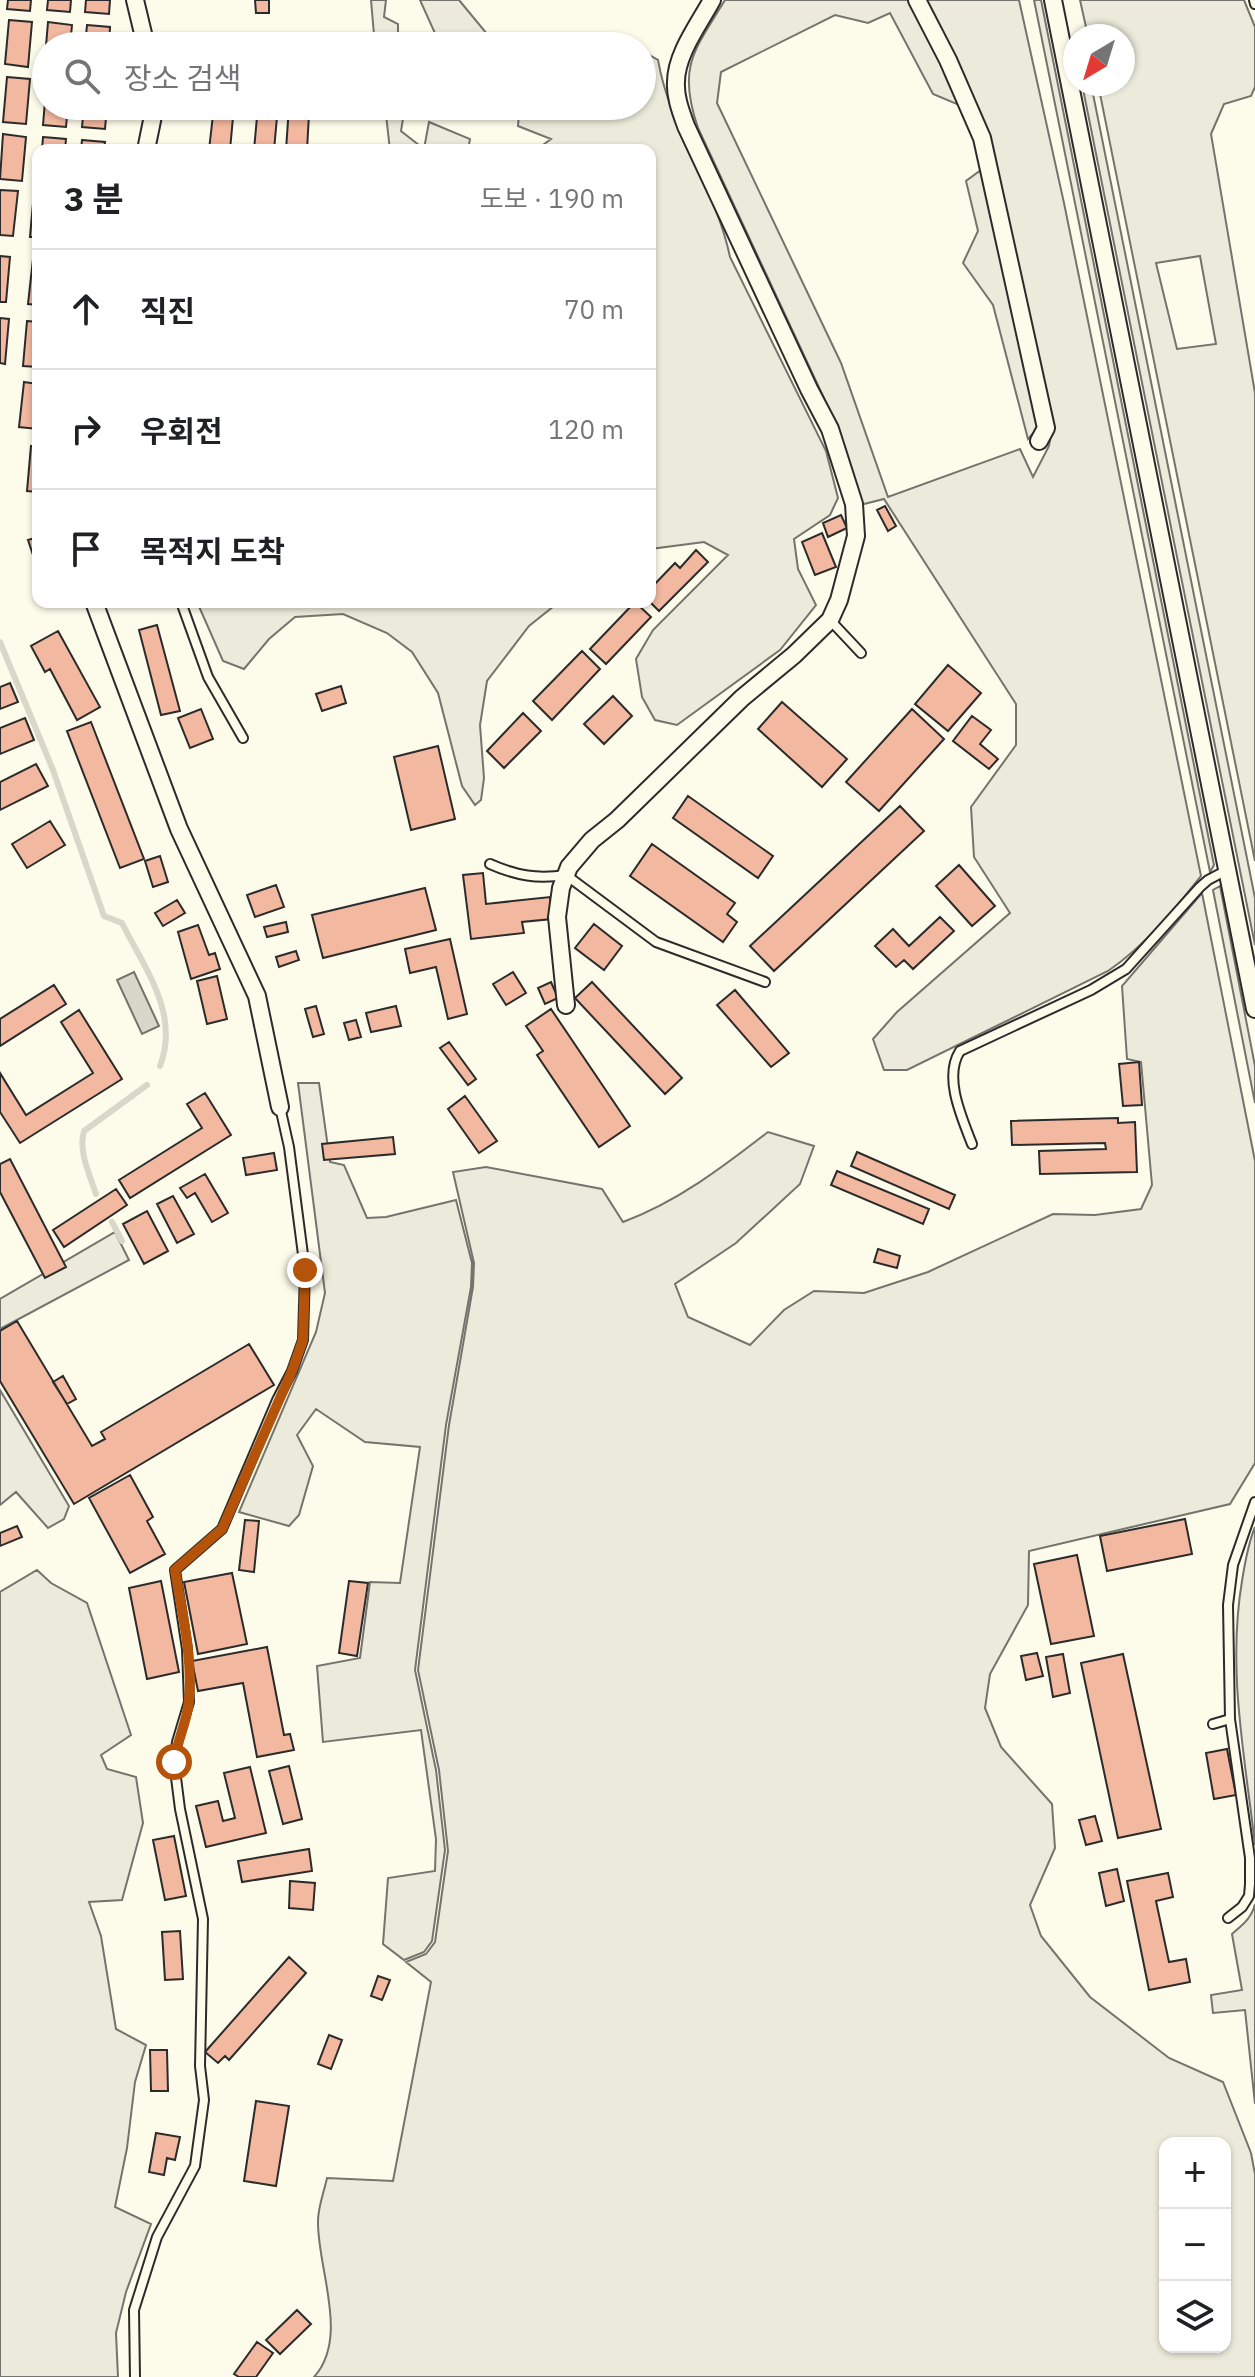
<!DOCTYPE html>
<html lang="ko">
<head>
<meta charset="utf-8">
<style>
	:root { --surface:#fff; --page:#f6f6f6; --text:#202124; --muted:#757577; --line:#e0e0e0 }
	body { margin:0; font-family:"IBM Plex Sans","Noto Sans KR",sans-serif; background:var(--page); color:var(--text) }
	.controls { position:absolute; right:24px; bottom:24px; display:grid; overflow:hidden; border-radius:16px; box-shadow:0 2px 6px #0004 }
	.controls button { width:72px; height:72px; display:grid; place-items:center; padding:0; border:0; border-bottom:2px solid var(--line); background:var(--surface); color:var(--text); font:40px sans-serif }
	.compass { position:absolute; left:1063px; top:24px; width:72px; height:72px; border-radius:50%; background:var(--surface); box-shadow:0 2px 6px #0004; rotate:218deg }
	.stop { position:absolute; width:24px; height:24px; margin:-18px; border:6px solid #b45309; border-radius:50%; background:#fff }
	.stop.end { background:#b45309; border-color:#fff; box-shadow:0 2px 8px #0008 }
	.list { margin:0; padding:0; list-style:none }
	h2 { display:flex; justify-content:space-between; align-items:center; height:104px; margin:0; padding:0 32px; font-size:34px }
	h2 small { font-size:26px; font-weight:400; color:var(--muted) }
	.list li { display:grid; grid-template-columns:52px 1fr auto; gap:24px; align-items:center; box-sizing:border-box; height:120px; padding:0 32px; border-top:2px solid var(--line) }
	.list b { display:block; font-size:30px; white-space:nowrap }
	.list em { font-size:26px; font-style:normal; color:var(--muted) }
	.icon { flex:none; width:44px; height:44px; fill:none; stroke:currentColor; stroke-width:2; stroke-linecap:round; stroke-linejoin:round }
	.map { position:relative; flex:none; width:1255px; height:2377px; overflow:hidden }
	.search { position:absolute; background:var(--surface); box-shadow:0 2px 6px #0004; left:32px; top:32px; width:624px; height:88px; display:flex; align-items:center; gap:20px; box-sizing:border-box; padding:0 28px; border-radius:44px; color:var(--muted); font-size:30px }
	.panel { position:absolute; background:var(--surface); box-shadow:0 2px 6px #0004; left:32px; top:144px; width:624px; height:464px; border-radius:16px }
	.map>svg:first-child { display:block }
</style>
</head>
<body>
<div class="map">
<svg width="1255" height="2377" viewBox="0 0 1255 2377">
	<rect width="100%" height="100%" fill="#fdfbea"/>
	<path fill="#ecebdb" stroke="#74746e" stroke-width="2" fill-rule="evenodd" d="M371 0H386L384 17 398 24V46H375Z
		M420 0H459L497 46H469L466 38 438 40Z
		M725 0H910L942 63 959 105 933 94 890 13 868 23 835 15 721 72 717 103 841 363 888 497 1020 449 1033 477 1049 446 1052 429 992 154 923 0H1019L1064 203 1201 876C1173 911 1146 945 1108 971L907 1070H884L873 1039 897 1012 1010 913 974 857 971 807 1016 745V704L884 499 860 505 837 426 698 128C677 67 694 51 725 0Z
		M1034 0H1041L1214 865 1210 872Z
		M1080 0H1244L1255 27V87L1251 96 1224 104 1211 134 1255 393V861L1098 84H1123V36H1088ZM1200 256 1216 344 1177 349 1156 263Z
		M642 51 658 60C670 130 716 188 730 257L826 451 838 498 830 515 794 539 798 569 816 605 780 650 677 725 655 720 642 697 636 659 653 630 728 555 704 542 650 549V150H536L551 139 518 126 519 114 498 106H642Z
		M1082 84H1091L1255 898V945Z
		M385 106H405L401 131 424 149 429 122 470 139 468 150H390Z
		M981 170 1014 309 1038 428 1028 439 993 305 963 263 978 231 966 181Z
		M197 602H559L529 626 487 681 480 725 484 778 481 800 475 805 462 786 438 693 412 652 387 633 343 614 295 617 269 639 244 669 223 661Z
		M1220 886 1255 1066V1103L1213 890Z
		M1202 893 1255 1161V1463L1230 1504 1029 1551 1028 1605 990 1674 985 1708 1001 1747 1052 1804 1055 1848 1030 1905 1041 1936 1090 1997 1169 2058 1223 2082 1251 2153 1255 2174V2377H314C350 2337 317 2268 318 2221 318 2207 324 2192 327 2178L393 2181 431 1982 406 1962 426 1954 435 1942 448 1851 439 1770 418 1670 449 1425 473 1287 474 1263 453 1172 486 1167 602 1189 623 1222C677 1202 723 1167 768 1132L814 1146 800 1184 736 1243 675 1284 688 1317 750 1345 784 1310 814 1291 864 1293 928 1272 1053 1214 1095 1215 1141 1209 1152 1185 1141 1062 1127 1059 1122 986ZM1165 2143H1225V2347H1165Z
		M298 1083H319L330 1162 344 1165 367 1218 386 1217 456 1200 472 1263 471 1287 446 1425 415 1670 436 1770 445 1850 432 1941 424 1952 404 1960 383 1944 388 1878 435 1871 436 1839 421 1730 323 1742 317 1666 360 1658 370 1582 400 1583 420 1447 365 1442 316 1409 297 1435 313 1466 299 1515 289 1526 239 1512 316 1332 325 1293Z
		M115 1232 129 1260 0 1329V1299Z
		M0 1390 69 1506 64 1519 48 1528 16 1492 0 1505Z
		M1255 1527V1845C1245 1757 1227 1670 1242 1581 1245 1562 1248 1544 1255 1527Z
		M37 1570 51 1583 87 1603 131 1735 101 1755 107 1769 136 1777 143 1823 122 1900 89 1902 101 1936 116 2029 146 2045 135 2082 127 2148 115 2207 151 2224 126 2292 116 2333 118 2377H0V1592Z
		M1255 1904V2104L1245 2010 1213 2013 1211 1995 1242 1990 1232 1934C1242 1925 1252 1918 1255 1904Z"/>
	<path fill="#d8d7c9" stroke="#74746e" stroke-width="2" d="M134 972 159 1026 142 1034 117 980Z"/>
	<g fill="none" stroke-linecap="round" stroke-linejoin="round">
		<path stroke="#d8d7c9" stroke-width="6" d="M0 642 53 770 104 916 122 923C145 969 180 1014 160 1066
			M96 1194C90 1175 78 1152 84 1131L147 1085
			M112 1222 122 1241"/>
	</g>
	<path fill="#f2b8a0" stroke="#2b2b2b" stroke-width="2" d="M8 0H31L30 11 7 9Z
		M48 0H71L70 12 47 10Z
		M86 0H110L109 14 85 12Z
		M255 0H269V13H256Z
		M9 20 32 22 28 67 5 64Z
		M48 22 72 25 70 46H46Z
		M87 25 110 27 109 46H85Z
		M7 77 30 79 26 124 3 122Z
		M46 89V106H68L66 127 43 125Z
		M84 106H107L105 129 82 127Z
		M214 106H234L230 150H209Z
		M258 106H278L274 150H254Z
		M289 106H369L368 119 309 114 307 150H286Z
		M3 134 26 137 22 181 0 179Z
		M43 137 66 139 65 150H42Z
		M82 140 105 142 104 150H81Z
		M0 190 18 191 13 236 0 235Z
		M34 192H38V237H30Z
		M0 256 10 257 6 302H0Z
		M33 259H38V305L28 304Z
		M0 318 9 319 5 364 0 363Z
		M27 321 38 322V367L23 366Z
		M24 382 38 384V429L19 427Z
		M31 446 38 447V492L27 491Z
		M885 506 896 526 888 531 877 510Z
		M841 515 847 528 828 537 823 523Z
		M822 533 836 567 815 575 802 542Z
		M38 537V570L28 540Z
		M696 550 708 562 659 611 650 602V589L675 563 680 568Z
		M635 602 651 617 606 664 590 649Z
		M157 625 180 711 161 715 139 630Z
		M58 631 100 707 77 720 50 669 45 672 31 646Z
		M582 651 600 669 552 720 533 701Z
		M948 665 981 693 948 731 915 704Z
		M10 683 18 702 0 709V687Z
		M341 686 346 703 322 711 316 694Z
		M613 696 632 716 604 744 584 724Z
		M782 702 847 759 822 787 758 729Z
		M201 709 213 739 190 748 178 718Z
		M912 709 944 739 879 811 846 782Z
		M523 713 541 731 504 768 487 751Z
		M972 716 991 730 980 744 998 759 989 769 953 741Z
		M25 718 34 740 0 754V728Z
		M91 722 144 859 120 868 67 731Z
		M438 746 455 819 411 830 394 757Z
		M36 764 48 786 0 810V782Z
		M688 796 773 856 758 878 673 818Z
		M900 806 924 831 774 971 750 946Z
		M50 821 65 845 27 868 12 844Z
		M652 844 735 903 727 914 737 922 723 942 630 876Z
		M160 856 168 882 153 887 145 861Z
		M959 865 995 906 972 926 936 886Z
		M483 873 486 904 550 897 552 919 522 922 524 933 471 939 463 875Z
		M276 885 284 907 255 917 247 895Z
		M425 888 436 930 323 958 312 915Z
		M177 900 185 913 163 926 155 913Z
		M940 917 954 931 913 969 904 960 896 967 875 946 893 929 909 946Z
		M286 922 288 932 267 937 264 927Z
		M594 924 622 946 604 970 575 948Z
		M198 925 209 955 215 953 220 969 191 979 178 932Z
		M450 939 467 1014 448 1019 436 967 410 973 405 949Z
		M296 951 299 960 279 967 276 957Z
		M513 972 526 993 506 1005 493 984Z
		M217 976 227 1019 207 1024 197 981Z
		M551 982 558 998 545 1004 538 988Z
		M592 982 682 1078 665 1094 575 998Z
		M54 985 66 1004 0 1046V1019Z
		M735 990 789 1053 771 1067 717 1005Z
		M316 1006 324 1034 313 1037 305 1009Z
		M396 1006 401 1026 371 1032 366 1013Z
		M551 1009 630 1126 599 1147 537 1055 543 1051 526 1026Z
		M79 1010 122 1079 20 1143 0 1112V1073L26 1115 93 1073 61 1022Z
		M356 1020 361 1037 349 1040 344 1023Z
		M449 1042 476 1079 468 1085 440 1048Z
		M1139 1062 1142 1105 1123 1106 1119 1064Z
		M205 1093 231 1135 130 1198 119 1180 202 1128 187 1104Z
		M465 1096 497 1141 479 1153 448 1109Z
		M1118 1118V1123L1135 1122 1137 1172 1040 1174 1039 1151 1106 1149 1105 1143 1012 1145 1011 1121Z
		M393 1137 395 1154 324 1160 322 1144Z
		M857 1152 955 1195 949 1209 851 1166Z
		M274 1153 277 1170 246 1175 243 1158Z
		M10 1159 66 1267 45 1278 0 1192V1164Z
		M837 1171 929 1209 923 1224 831 1185Z
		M205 1174 228 1213 212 1222 195 1193 187 1198 180 1188Z
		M116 1189 127 1205 64 1247 53 1230Z
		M173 1196 194 1234 177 1243 157 1204Z
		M147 1211 168 1251 144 1264 123 1224Z
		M878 1249 900 1256 897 1268 874 1262Z
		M17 1321 92 1446 105 1439 101 1432 249 1344 274 1385 74 1504 0 1381V1331Z
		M63 1376 76 1399 67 1404 53 1382Z
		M130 1475 153 1517 147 1521 165 1554 130 1573 89 1498Z
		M1185 1519 1192 1554 1107 1571 1100 1536Z
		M245 1520 259 1521 254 1572 239 1570Z
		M17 1526 22 1537 0 1546V1533Z
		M1077 1555 1094 1636 1051 1644 1034 1564Z
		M232 1573 247 1644 198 1654 184 1582Z
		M161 1581 179 1672 147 1679 129 1588Z
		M349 1581 368 1583 357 1656 339 1653Z
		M267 1647 284 1735 290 1734 294 1750 257 1757 243 1683 198 1691 192 1661Z
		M1037 1653 1043 1676 1026 1680 1021 1656Z
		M1063 1654 1070 1693 1053 1697 1046 1657Z
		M1123 1654 1161 1829 1118 1838 1081 1663Z
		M1227 1749 1236 1795 1214 1799 1206 1753Z
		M289 1766 302 1819 283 1824 269 1771Z
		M250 1767 266 1833 206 1847 196 1806 218 1801 223 1821 235 1818 224 1773Z
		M1095 1816 1102 1841 1086 1845 1079 1820Z
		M174 1836 186 1896 165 1900 153 1840Z
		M309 1849 312 1871 242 1882 238 1861Z
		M1117 1869 1124 1901 1106 1906 1099 1873Z
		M1168 1873 1173 1897 1156 1901 1169 1962 1186 1959 1190 1982 1149 1990 1127 1881Z
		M290 1881 315 1883 313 1910 289 1908Z
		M180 1931 183 1979 165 1980 162 1932Z
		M289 1957 306 1973 229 2060 225 2056 218 2063 205 2052Z
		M378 1976 390 1980 382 2000 371 1996Z
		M329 2035 342 2040 331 2069 318 2064Z
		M150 2050H167L168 2091H151Z
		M256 2101 289 2106 276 2186 244 2181Z
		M156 2133 180 2137 175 2160 167 2158 164 2175 149 2172Z
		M297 2310 311 2324 280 2354 266 2340Z
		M257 2342 273 2353 256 2377H239L234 2374Z"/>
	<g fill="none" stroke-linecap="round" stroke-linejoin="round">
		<defs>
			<path id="lane" d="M1254 0 1255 4
				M181 602 208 677 243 738
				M830 620 861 653
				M490 864C517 876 537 879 566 875L656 942 765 982
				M972 1144C962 1118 943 1077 960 1051L1091 990 1126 969 1200 887 1208 880 1227 870
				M1213 1724 1230 1719
				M1228 1918 1242 1907 1249 1896 1250 1884V1858L1230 1719 1228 1605 1233 1565 1255 1502
				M135 2377 134 2310 157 2237 195 2166 204 2100 200 2066 203 1919 180 1809 174 1762 177 1742 189 1702 187 1649 175 1570 222 1529 277 1400 292 1371 303 1340 305 1270 289 1147 280 1107"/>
			<path id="street" d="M135 0 146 46
				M917 0 948 60 982 138 1046 428 1039 441
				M1053 0 1255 1009
				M146 150 155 106
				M94 602 179 829 257 996 280 1107
				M566 1005 557 917 561 888 569 867 592 840 617 820 742 698 794 655 830 620 839 600 856 536 854 504 830 429 809 389 686 126C681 112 675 97 676 82 676 54 699 24 712 0"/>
		</defs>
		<use href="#lane" stroke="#2b2b2b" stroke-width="12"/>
		<use href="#street" stroke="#2b2b2b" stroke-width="20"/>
		<use href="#lane" stroke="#fdfbea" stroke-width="8"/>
		<use href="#street" stroke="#fdfbea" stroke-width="16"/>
	</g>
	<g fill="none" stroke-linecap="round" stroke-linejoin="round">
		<path stroke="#b45309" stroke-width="10" d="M174 1762C177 1741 187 1722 189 1701 193 1658 182 1612 175 1570L222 1529 292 1371 303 1340 305 1270"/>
	</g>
</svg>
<div class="controls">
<button>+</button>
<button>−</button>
<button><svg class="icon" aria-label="layers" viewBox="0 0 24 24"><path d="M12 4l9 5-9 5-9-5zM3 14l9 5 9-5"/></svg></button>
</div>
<svg class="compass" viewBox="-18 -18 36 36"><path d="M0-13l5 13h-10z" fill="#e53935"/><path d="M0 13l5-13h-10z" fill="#757577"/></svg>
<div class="stop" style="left:174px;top:1762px"></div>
<div class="stop end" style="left:305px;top:1270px"></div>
<div class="search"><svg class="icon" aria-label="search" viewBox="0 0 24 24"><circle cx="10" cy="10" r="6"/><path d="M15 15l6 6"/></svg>장소 검색</div>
<section class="panel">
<h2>3 분<small>도보 · 190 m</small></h2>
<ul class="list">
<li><svg class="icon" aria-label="ahead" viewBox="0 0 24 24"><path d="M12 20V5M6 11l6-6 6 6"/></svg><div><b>직진</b></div><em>70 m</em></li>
<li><svg class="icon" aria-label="right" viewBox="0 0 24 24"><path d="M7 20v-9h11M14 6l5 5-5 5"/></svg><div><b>우회전</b></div><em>120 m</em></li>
<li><svg class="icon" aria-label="arrive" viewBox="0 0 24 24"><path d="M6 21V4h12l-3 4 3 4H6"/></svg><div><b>목적지 도착</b></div></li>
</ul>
</section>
</div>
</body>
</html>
